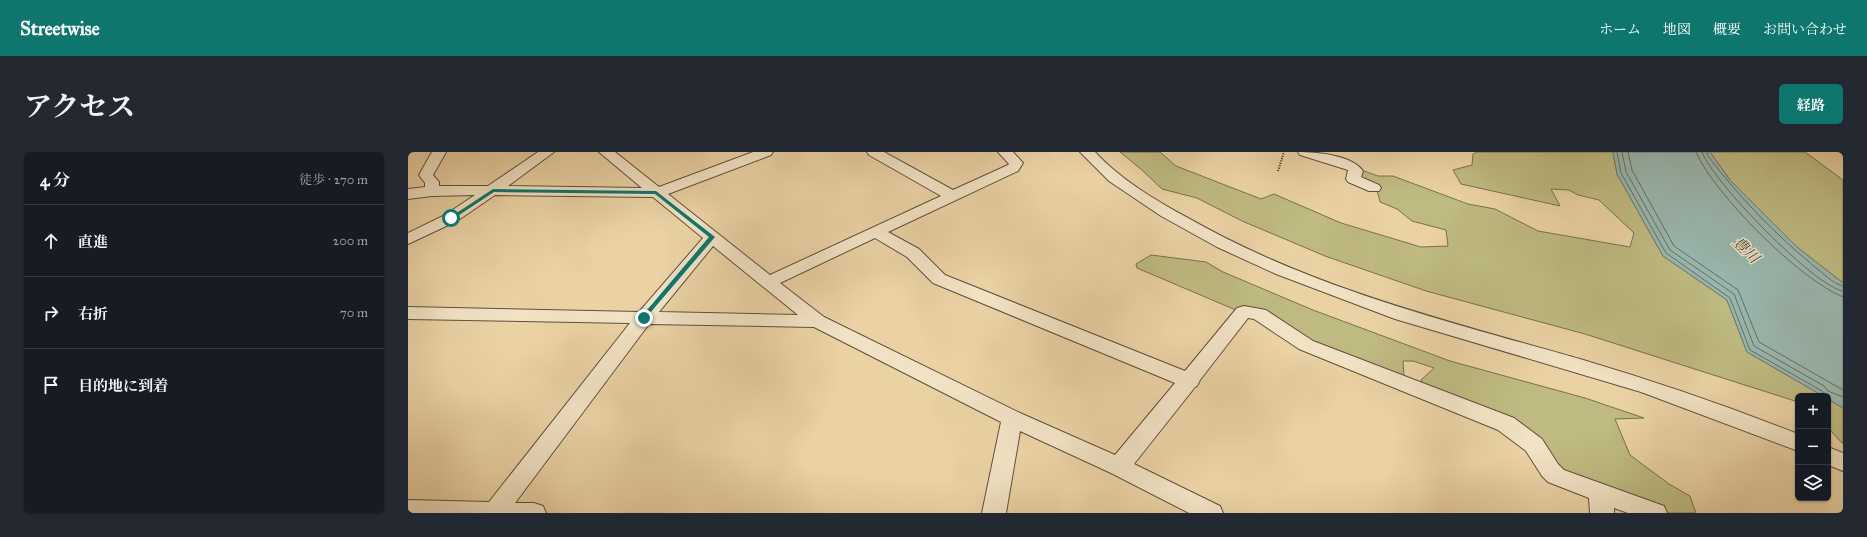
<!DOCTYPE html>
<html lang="ja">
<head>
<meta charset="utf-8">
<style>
	:root { --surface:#171b24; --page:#242831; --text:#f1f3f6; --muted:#9ea1a6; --line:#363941; --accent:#0f766e }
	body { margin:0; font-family:"IM FELL Great Primer","Noto Serif JP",serif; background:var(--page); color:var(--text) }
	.controls { position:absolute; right:12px; bottom:12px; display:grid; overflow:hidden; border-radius:6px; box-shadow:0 1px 3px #0004 }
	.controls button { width:36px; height:36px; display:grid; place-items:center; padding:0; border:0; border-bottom:1px solid var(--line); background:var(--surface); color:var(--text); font:20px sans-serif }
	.stop { position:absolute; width:12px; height:12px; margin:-9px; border:3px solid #0f766e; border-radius:50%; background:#fff }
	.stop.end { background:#0f766e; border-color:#fff; box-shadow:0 1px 4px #0008 }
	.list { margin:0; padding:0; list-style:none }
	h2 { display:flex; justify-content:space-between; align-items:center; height:52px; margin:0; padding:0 16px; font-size:17px }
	h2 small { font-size:13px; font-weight:400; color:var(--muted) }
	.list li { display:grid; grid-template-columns:26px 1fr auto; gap:12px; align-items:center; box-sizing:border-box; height:72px; padding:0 16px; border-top:1px solid var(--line) }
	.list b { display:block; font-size:15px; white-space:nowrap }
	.list em { font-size:13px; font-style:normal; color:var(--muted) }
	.icon { flex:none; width:22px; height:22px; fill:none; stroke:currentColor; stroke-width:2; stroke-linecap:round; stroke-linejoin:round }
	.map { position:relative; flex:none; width:1435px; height:361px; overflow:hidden; border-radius:6px }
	header { display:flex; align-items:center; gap:24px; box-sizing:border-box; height:56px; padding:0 20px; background:var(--accent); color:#fff }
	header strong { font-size:19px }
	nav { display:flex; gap:22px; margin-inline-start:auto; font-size:14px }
	.intro { display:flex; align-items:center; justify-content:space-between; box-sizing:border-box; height:96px; padding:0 24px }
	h1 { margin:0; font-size:28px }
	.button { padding:10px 18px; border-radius:6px; background:var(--accent); color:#fff; font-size:14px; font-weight:700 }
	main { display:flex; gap:24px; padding:0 24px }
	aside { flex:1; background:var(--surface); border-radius:6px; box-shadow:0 1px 3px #0004 }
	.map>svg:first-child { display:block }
</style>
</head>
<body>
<header>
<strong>Streetwise</strong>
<nav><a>ホーム</a><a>地図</a><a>概要</a><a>お問い合わせ</a></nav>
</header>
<div class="intro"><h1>アクセス</h1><a class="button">経路</a></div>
<main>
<aside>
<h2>4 分<small>徒歩 · 270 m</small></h2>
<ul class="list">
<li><svg class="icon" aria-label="ahead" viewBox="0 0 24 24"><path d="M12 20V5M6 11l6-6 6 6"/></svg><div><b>直進</b></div><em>200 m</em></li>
<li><svg class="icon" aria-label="right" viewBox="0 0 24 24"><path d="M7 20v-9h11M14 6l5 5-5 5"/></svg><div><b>右折</b></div><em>70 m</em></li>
<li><svg class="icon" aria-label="arrive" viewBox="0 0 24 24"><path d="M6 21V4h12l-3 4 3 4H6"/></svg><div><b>目的地に到着</b></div></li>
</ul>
</aside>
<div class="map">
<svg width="1435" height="361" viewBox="0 0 1435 361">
	<rect width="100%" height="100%" fill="#ead2a5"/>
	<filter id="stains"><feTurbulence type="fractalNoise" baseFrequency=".005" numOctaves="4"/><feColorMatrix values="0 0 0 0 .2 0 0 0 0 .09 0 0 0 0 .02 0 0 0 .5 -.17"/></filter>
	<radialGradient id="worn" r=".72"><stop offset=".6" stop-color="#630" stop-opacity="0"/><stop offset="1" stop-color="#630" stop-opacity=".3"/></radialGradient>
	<path fill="#beba81" stroke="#78704d" d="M712 0H752L768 14 853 47 866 42 933 71 1013 95 1040 94 1038 78 1004 69 989 57 972 50 969 38 948 26 956 19 970 24H985L1060 52 1087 57 1130 79 1222 95 1226 81 1191 48 1170 43 1161 38 1143 37 1152 54 1053 32 1045 18 1064 13 1065 2 1069 0H1205L1209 22 1255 104 1319 148 1339 200 1415 244H1390V250L1177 182 1018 139 917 104 834 69 789 46 754 37 734 18Z
		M1302 0H1397L1435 28V131L1389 95 1322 28Z
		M743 103 798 110 815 120 905 158 1042 209 1177 246 1236 266 1207 267 1222 303 1261 332 1282 344 1288 361H1252L1152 326 1131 295 1020 241 1013 228 1026 216 1005 209H995L996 225 990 227 729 116 728 112Z
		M1420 247 1435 256V292L1420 276Z"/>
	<path fill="#99b6ad" stroke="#707c72" d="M1205 0H1302L1322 28 1389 95 1435 131V256L1420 247V244H1415L1339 200 1319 148 1255 104 1209 22Z"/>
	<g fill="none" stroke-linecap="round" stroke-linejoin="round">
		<path stroke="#666e63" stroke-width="1" d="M1209 0 1213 21 1258 101 1322 146 1342 198 1414 239 1416 244
			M1214 0 1218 20 1262 98 1326 142 1346 194 1416 234 1420 239 1435 245
			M1220 0 1224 18 1266 94 1330 138 1351 190 1435 238
			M1288 0C1306 42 1392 128 1435 145
			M1294 0C1304 29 1407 135 1435 139
			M1299 0 1300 4C1331 45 1367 82 1407 115 1415 121 1425 132 1435 134"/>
		<defs>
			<path id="minor" d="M24 0H38L25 23 31 30V34H80L130 0H146L100 34 234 36 191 0H207L251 35 345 0H365L363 3 260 42 362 123 533 44 461 3 459 0H476L545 38 600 13 601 12 590 0H605L615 11 610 19 480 80 511 97 537 123 777 219 829 156 836 154 858 158 905 189 1106 266 1134 287 1150 312 1156 318 1256 354 1259 361H1220L1206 356V361H1182L1181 346 1140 330 1134 324 1118 299 1090 278 891 197 846 167 840 166 792 228 789 234 787 235 726 312 812 354 815 361H781L703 321 612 279 598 361H574L593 270 406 175 241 172 107 351H126L135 354 138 361H0V348L81 350 222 171 0 167V155L231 160 295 86 245 45 87 43 49 69 0 92V81L37 63 67 43 24 44 0 47V37L17 35V31L11 23ZM467 86 499 105 525 131 767 231 707 303 612 261 416 165 372 131ZM305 94 390 163 251 160Z
				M672 0H687C713 28 747 48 780 66 903 136 1038 169 1172 207 1246 229 1319 254 1390 282V299L1233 240 987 167 868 122 809 95 753 64 701 29Z
				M890 0C908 0 944 3 955 19L953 25 971 33 973 36 971 39H961L940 30 938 27 940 18 892 3Z
				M1420 295 1435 301V319L1420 313Z"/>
		</defs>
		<use href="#minor" stroke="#60503c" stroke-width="2"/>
		<path stroke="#322519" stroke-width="2" stroke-dasharray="1 1.5" stroke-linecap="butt" d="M870 19 876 0"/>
		<use href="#minor" fill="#f1e2c4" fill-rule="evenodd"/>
	</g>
	<path fill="#0f766e" d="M85 37 248 39 307 85 236 168 233 166 234 164 301 85 247 42 86 40 45 67 41 66Z"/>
	<g text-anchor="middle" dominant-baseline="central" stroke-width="3" stroke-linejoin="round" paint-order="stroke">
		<g font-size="15" font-style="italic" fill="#4c493e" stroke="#f1e2c4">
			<text transform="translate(1338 98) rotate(44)">豊川</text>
		</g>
	</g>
	<rect width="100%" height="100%" filter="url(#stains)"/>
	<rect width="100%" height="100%" fill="url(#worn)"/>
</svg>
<div class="controls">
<button>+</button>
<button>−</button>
<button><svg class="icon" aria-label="layers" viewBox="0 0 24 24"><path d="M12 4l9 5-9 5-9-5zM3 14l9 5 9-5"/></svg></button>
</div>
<div class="stop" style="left:43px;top:66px"></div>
<div class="stop end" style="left:236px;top:166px"></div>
</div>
</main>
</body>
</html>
